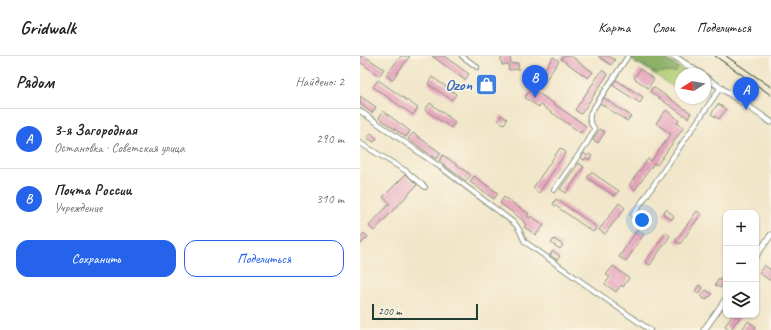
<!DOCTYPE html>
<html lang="ru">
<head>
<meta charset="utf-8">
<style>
	:root { --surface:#fff; --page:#f6f6f6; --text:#222; --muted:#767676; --line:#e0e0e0; --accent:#2563eb }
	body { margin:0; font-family:Caveat,sans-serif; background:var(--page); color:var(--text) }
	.controls { position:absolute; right:12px; bottom:12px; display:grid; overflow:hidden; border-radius:8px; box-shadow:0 1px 3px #0004 }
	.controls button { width:36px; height:36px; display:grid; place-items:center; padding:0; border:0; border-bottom:1px solid var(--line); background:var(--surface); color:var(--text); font:20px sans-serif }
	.compass { position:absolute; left:315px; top:12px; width:36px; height:36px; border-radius:50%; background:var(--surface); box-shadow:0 1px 3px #0004; rotate:259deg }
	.scale { position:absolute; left:12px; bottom:10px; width:106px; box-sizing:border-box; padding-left:4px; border:2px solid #1f3d34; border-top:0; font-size:11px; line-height:14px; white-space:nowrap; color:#1f3d34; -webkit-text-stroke:3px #fcf5e5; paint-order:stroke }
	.you { position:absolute; left:282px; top:164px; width:14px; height:14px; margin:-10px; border:3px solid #fff; border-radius:50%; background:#1a73e8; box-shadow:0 0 0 6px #1a73e833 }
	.badge { display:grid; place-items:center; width:26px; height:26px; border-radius:50%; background:var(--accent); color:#fff; font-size:13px; font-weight:700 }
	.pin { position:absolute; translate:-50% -33px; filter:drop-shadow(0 1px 2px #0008) }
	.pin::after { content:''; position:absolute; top:21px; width:14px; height:12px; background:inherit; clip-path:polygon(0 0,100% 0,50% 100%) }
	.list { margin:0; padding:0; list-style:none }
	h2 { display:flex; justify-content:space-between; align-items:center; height:52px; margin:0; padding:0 16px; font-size:17px }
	h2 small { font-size:13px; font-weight:400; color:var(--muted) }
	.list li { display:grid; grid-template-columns:26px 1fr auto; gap:12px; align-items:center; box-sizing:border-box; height:60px; padding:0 16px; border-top:1px solid var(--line) }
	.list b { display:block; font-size:15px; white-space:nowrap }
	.list p { margin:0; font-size:13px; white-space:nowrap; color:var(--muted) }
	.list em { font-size:13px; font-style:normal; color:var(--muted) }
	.actions { display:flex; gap:8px; padding:12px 16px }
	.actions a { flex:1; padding:9px 0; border:1px solid var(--accent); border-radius:12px; text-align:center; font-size:14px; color:var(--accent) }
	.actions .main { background:var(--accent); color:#fff }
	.icon { flex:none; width:22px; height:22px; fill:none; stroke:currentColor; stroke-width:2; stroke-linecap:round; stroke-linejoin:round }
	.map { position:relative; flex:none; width:411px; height:274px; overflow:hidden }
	header { display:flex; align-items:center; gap:24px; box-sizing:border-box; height:56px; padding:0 20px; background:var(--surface); border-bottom:1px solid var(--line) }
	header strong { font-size:19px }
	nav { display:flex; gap:22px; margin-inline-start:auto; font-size:14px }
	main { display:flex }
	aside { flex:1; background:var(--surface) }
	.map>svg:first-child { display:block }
</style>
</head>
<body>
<header>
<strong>Gridwalk</strong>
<nav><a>Карта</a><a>Слои</a><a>Поделиться</a></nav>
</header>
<main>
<aside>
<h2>Рядом<small>Найдено: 2</small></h2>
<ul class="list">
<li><span class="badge">A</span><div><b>3-я Загородная</b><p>Остановка · Советская улица</p></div><em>290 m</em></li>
<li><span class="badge">B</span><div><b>Почта России</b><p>Учреждение</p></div><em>310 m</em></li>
</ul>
<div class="actions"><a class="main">Сохранить</a><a>Поделиться</a></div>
</aside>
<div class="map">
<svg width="411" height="274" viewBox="0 0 411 274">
	<rect width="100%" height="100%" fill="#fcf5e5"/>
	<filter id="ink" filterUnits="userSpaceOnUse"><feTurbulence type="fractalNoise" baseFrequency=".025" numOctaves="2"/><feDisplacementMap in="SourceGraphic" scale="8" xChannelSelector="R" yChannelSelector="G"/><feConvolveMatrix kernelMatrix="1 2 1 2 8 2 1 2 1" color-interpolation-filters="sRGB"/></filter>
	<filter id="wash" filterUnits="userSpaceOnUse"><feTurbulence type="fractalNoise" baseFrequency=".012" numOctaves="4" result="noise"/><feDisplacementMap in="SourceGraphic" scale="16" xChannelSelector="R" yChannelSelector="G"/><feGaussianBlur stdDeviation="0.9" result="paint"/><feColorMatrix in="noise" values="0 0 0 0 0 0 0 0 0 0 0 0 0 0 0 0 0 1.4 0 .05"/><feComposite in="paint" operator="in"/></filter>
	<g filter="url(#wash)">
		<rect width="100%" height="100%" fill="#f1e6c9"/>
		<path fill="#b0cd74" stroke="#688554" d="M269 0H302L329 18H321V36L269 1Z"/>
		<path fill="#8cb066" stroke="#56764d" d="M271 0H300L318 12 316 16 295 17 282 9 276 8Z"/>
		<g id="blocks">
			<path fill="#e5a2bc" d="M0 0H4L24 13 19 20 0 6Z
				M41 0H50L32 24 26 19Z
				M72 0H84L109 18 105 24Z
				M147 0H150L151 8 158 7 159 13 149 14 148 8 142 9 141 2Z
				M203 0H211L233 16 228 22 201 3Z
				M238 0H249L255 4 251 9Z
				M193 1 199 5 180 32 175 28Z
				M280 13 294 23 288 32 274 22Z
				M242 14 248 18 221 58 215 54Z
				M72 21 96 38 92 44 68 28Z
				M128 23 136 29 132 34 124 29Z
				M18 24 58 52 53 59 13 31Z
				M256 24 283 41 280 47 252 29Z
				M293 31 331 57 328 62 290 36Z
				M171 32 226 70 221 77 181 49 179 51 165 42Z
				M0 40 16 51 12 57 0 48Z
				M244 42 271 60 267 65 240 47Z
				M70 47 95 66 91 72 65 54Z
				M358 48 366 53 359 63 351 58Z
				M306 54 319 64 317 67 324 71 297 109 294 107 275 134 269 129 288 103 291 105 311 78 296 67Z
				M23 55 50 75 46 81 19 62Z
				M141 59 147 63 144 68 138 64Z
				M240 73 245 76 238 87 233 84Z
				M11 77 17 82 14 86 7 82Z
				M53 77 81 97 76 103 48 83Z
				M200 92 206 96 179 137 173 132Z
				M224 97 227 100 229 98 232 100 229 104 226 102 224 104 221 102Z
				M83 99 111 119 106 125 79 105Z
				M219 107 224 111 206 137 200 133Z
				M231 116 259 135 255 140 227 122Z
				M46 118 57 129 14 175 9 170 30 147 23 141Z
				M114 120 138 137 134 143 110 126Z
				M144 141 169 158 167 160 170 162 171 160 184 169 176 179 164 171 166 168 163 166 164 165 140 147Z
				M196 143 237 171 233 176 193 148Z
				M259 147 265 152 245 178 239 174Z
				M306 153 314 160 311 164 303 158Z
				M337 155 341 158 320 188 315 185Z
				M277 174 284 178 266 205 259 201Z
				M306 176 310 180 290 209 285 206Z
				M4 177 8 181 0 189V181Z
				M194 183 203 189 200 193 191 187Z
				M193 195 200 200 197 204 190 199Z
				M404 209 411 214V225L399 217Z
				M253 210 269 222 263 231 261 229 256 236 245 228 250 221 246 219Z
				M359 223 364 226 360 232 355 229Z
				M339 229 343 232 339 238 335 235Z
				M346 234 352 238 350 241 349 240 346 244 341 241Z
				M372 259H379L381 260 377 266 376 265 371 274 365 270Z
				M388 265 396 271 394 274H382Z"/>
		</g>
	</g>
	<g filter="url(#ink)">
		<use href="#blocks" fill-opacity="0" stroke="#88927e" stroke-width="1"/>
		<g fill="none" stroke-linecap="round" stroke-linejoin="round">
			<defs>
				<path id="minor" d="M102 0 117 11
					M0 55 83 113 154 167C160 172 161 179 165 186L290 274
					M0 87 46 115 65 131
					M194 134 227 87 234 74V72C230 67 228 62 231 56L268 0
					M273 159 361 31"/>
				<path id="major" d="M314 0 341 18
					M345 21 411 66
					M396 200 411 179
					M344 274 366 243"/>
			</defs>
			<use href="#minor" stroke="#88927e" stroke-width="6"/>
			<use href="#major" stroke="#88927e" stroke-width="7"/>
			<use href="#minor" stroke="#fff" stroke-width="4"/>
			<use href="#major" stroke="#fff" stroke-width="5"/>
			<path stroke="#1f3d34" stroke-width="1" d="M355 0 411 39
				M366 0 411 31"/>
		</g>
	</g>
	<defs>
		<symbol id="shop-square" viewBox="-11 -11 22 22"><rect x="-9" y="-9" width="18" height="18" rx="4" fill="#3f7fe0" stroke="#fcf5e5"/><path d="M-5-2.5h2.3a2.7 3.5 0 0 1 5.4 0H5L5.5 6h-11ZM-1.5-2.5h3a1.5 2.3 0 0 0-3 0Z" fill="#fff"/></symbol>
	</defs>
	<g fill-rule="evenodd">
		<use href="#shop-square" x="114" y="16" width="25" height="25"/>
	</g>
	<g text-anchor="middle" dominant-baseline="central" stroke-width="3" stroke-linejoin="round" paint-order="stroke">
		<g font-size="16" font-weight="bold" fill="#366cbe" stroke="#fcf5e5" text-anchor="end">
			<text x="112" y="29">Ozon</text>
		</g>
	</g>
</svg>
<div class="controls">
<button>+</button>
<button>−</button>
<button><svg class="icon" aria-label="layers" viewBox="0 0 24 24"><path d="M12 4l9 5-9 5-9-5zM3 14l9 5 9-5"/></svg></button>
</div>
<svg class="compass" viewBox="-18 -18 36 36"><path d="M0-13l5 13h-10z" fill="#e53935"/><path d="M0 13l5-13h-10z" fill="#767676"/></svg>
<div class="scale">200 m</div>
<div class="you"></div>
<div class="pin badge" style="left:386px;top:54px">A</div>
<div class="pin badge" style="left:175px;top:42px">B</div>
</div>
</main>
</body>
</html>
